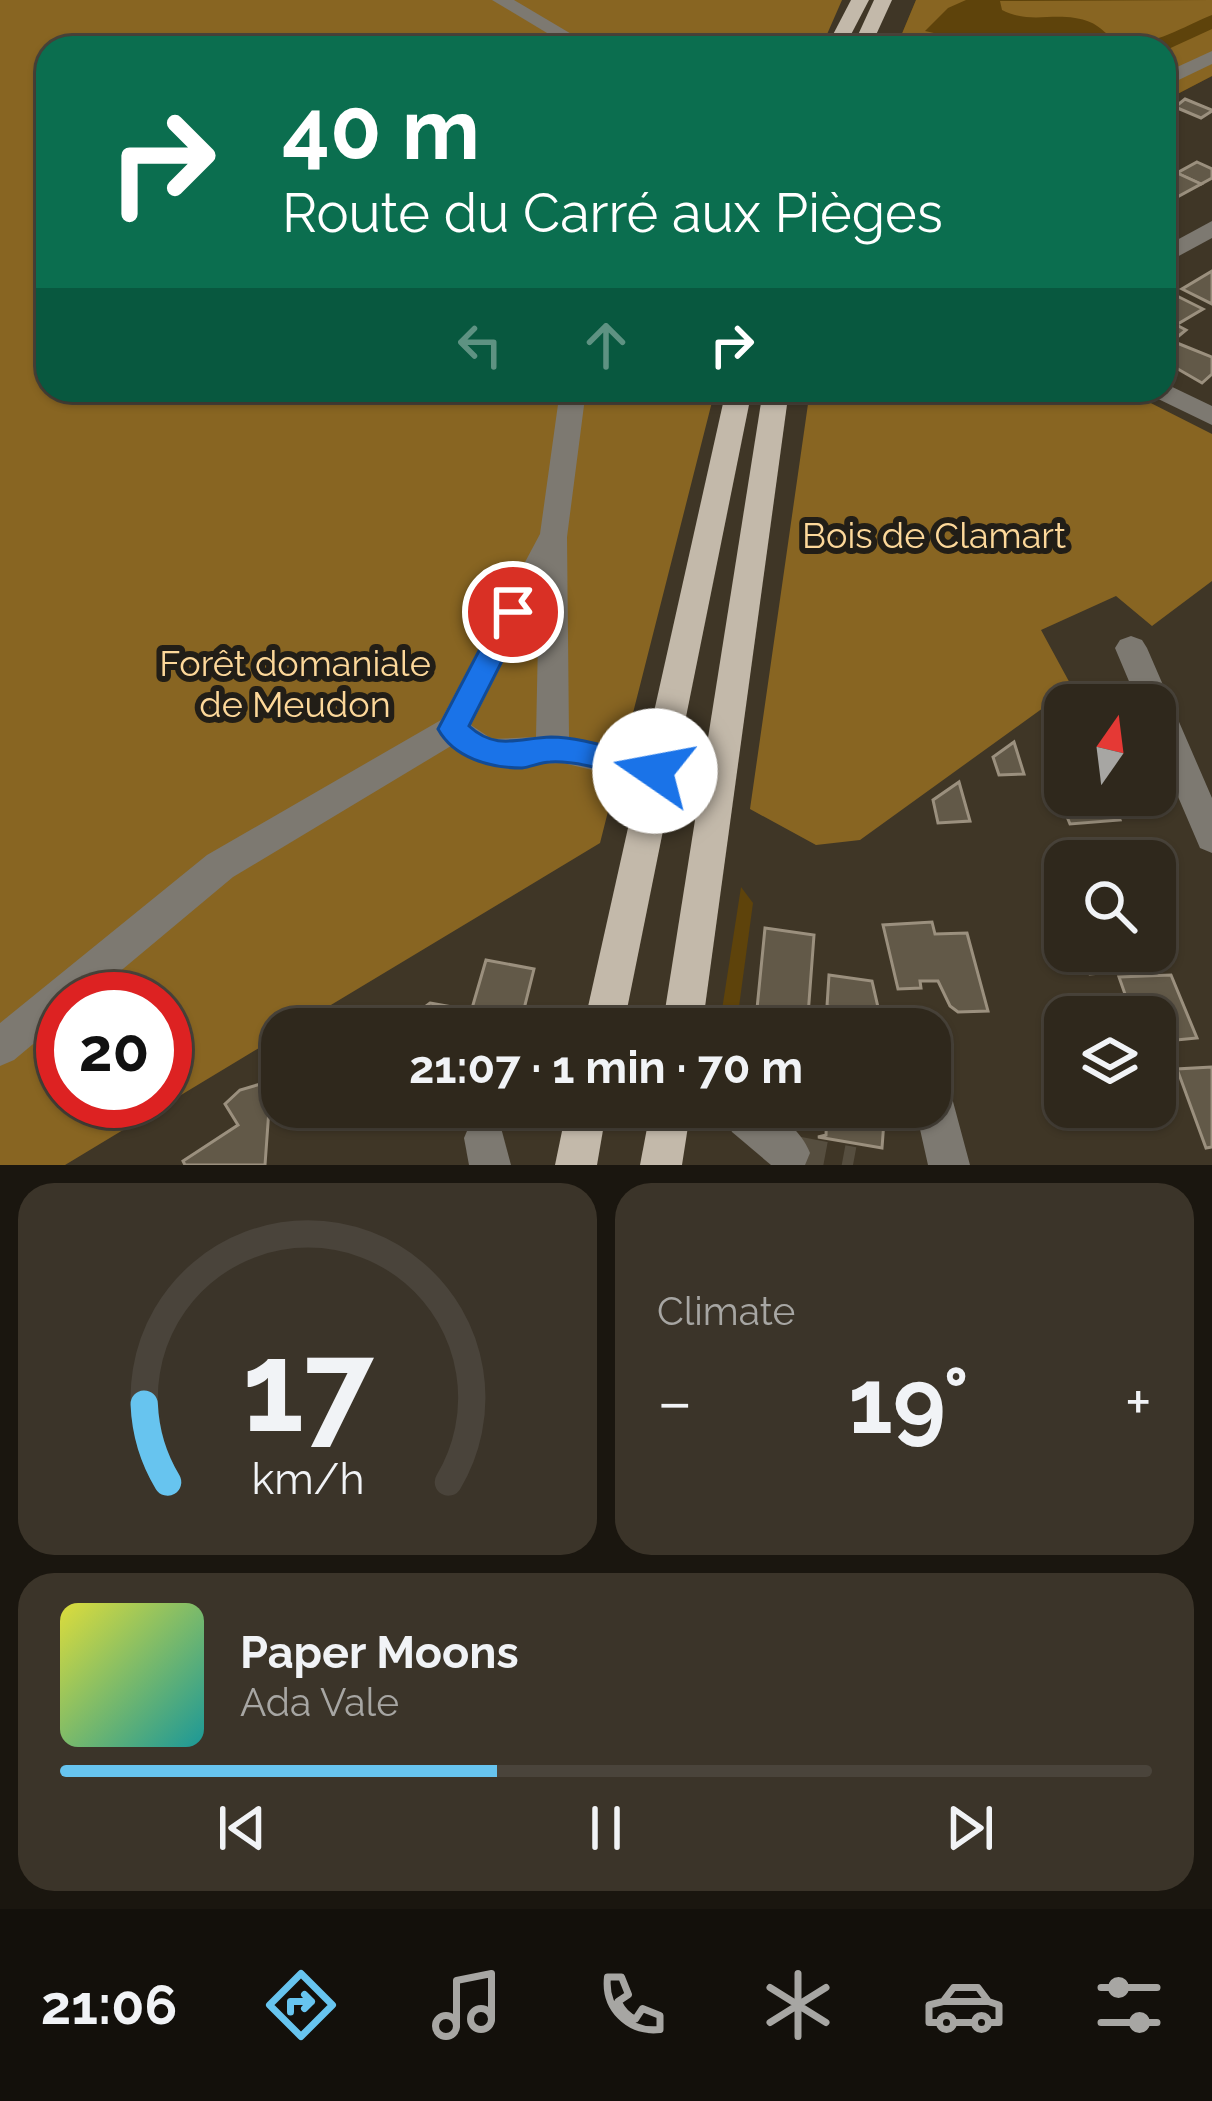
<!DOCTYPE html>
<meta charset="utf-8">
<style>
body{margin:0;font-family:Raleway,sans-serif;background:#3b3429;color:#f1f3f6;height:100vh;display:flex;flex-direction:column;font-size:45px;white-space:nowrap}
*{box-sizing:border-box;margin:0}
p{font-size:39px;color:#a7a6a3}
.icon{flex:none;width:66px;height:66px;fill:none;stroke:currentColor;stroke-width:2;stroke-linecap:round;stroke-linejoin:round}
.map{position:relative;height:1165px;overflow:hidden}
.drawer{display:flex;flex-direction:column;gap:18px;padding:18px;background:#1a160f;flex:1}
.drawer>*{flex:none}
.banner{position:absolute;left:36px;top:36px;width:1140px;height:366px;border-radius:36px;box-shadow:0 3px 9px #0004,0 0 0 3px #4a443b;background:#0b6e4f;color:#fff;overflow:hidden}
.needle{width:78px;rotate:14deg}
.buttons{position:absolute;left:1044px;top:684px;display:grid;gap:24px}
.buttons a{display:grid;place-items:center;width:132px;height:132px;border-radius:24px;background:#2f281c;box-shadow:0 3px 9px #0004,0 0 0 3px #4a443b;font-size:60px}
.speed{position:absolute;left:36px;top:972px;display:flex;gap:24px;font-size:60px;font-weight:700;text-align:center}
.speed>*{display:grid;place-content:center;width:156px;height:156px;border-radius:50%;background:#2f281c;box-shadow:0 3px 9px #0004,0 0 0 3px #4a443b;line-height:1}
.speed .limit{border:18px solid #d22;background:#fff;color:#111}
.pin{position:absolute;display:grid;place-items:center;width:102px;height:102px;color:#fff;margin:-51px;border:6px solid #fff;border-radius:50%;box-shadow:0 3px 12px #0007}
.me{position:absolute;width:132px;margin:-66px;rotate:282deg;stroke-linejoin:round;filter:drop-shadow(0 0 9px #0008)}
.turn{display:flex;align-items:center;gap:42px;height:252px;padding:0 48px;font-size:54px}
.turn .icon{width:156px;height:156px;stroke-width:2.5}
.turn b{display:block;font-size:84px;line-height:102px}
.lanes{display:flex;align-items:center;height:114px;padding:0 48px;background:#0003;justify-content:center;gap:60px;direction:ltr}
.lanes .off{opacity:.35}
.big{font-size:90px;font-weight:700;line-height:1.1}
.drawer .widget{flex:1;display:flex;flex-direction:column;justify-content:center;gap:18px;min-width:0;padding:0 42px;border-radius:36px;background:#3b3429}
.drawer .dial{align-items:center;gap:0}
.dial svg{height:312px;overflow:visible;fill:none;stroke:#4a443b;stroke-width:7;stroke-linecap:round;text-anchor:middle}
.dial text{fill:#f1f3f6;stroke:none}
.song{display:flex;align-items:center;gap:36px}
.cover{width:144px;height:144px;border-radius:18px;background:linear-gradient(135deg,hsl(60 70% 55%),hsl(180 70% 35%))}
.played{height:12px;border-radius:6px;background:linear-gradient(90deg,#67c4ef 40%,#4a443b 40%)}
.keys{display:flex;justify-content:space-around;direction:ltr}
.heat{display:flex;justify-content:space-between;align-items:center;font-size:66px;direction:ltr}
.drawer .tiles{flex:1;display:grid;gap:18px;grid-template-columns:1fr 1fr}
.widget:last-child{grid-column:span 2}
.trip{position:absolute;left:261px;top:1008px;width:690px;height:120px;border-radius:36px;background:#2f281c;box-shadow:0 3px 9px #0004,0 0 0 3px #4a443b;font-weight:700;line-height:120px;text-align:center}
.tab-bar{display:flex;height:192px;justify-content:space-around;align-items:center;background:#13100b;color:#a7a6a3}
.tab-bar .icon{width:84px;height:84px}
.tab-bar .current{color:#67c4ef}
.tab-bar b{font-size:54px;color:#f1f3f6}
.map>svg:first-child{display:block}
.green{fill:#5e430b}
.forest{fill:#886522;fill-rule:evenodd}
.building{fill:#625948;stroke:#9b907e;stroke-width:3}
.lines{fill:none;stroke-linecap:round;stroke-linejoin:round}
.minor-tunnel{stroke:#564e3f;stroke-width:36;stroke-dasharray:36 18;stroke-linecap:butt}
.minor{fill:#7d7971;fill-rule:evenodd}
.major{fill:#c3b9aa;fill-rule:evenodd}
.route{fill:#1a73e8;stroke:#114b97;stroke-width:3}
.labels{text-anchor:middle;stroke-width:12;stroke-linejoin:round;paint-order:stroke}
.park-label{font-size:36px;fill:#fdd89a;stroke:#221e17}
</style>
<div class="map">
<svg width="1212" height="1165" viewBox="0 0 1212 1165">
<rect width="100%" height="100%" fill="#3f3626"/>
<g class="green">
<polygon points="916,0 1212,0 1212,76 1164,101 1164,48 896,48"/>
<polygon points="741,887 753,903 736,1029 719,1029"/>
</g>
<g class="forest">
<path d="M0,0H842L821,48H48V390H715L600,843L291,1029H282V1034L65,1165H0ZM63,999H165V1101H63Z"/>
<polygon points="916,0 966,0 948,8 925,31 1001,48 896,48"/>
<path d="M1212,0V15C1188,24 1139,55 1114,39C1098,28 1098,22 1075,18C1048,14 1027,23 1002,10L1000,1Z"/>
<polygon points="1212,29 1212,76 1164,101 1164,51"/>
<polygon points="810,390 1125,390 1212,434 1212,581 1152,626 1116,596 1041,630 1072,687 860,840 816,845 750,809"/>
</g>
<g class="building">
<polygon points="1185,99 1212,110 1212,111 1201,118 1175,107"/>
<polygon points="1197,162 1212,169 1212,178 1201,184 1177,173"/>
<polygon points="1177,173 1201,184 1179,196 1164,189 1164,179"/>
<polygon points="1212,271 1212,304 1182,289"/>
<polygon points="1165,290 1203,309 1176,325 1164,318"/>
<polygon points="1165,319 1186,330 1164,348 1164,319"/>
<polygon points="1172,341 1212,357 1212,374 1202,383 1164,361 1164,348"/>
<polygon points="1065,728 1065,769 1053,770 1052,741 1064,740 1060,729"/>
<polygon points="1014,742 1024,774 999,775 993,757"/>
<polygon points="959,782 970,821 938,823 933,800"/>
<polygon points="1065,782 1065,795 1110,795 1120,820 1070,824 1053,783"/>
<polygon points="932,922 935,934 967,933 988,1011 958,1012 950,1006 938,981 920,981 921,988 898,989 883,925"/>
<polygon points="765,928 814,935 807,1029 755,1029"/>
<polygon points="1124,952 1131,971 1090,974 1084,954"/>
<polygon points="486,960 534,969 519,1029 466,1029"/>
<polygon points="829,975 872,981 883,1029 833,1029 834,1007 827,1006"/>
<polygon points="1171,975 1197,1038 1155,1042 1155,1017 1133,1017 1119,977"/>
<polygon points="430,1003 458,1008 451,1009 445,1029 410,1029 410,1018"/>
<polygon points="1212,1067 1212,1147 1206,1148 1177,1069"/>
<polygon points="271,1081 265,1165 185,1165 183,1161 238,1125 225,1104 240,1090"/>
<polygon points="827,1107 885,1107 882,1148 818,1137 826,1135"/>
</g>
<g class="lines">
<polyline class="minor-tunnel" points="789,1153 853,1165"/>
<g class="minor">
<polygon points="492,0 514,0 595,48 572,48"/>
<polygon points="1212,51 1212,64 1164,87 1164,73"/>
<polygon points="1212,221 1212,238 1164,264 1164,247"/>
<polygon points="1164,383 1212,406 1212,425 1152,396 1148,390 1164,390"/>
<path d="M560,390H586L567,537L569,737L667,761L672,771L667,781L655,785L563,763L489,765L451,746L233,877L87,999H63V1019L14,1060L0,1066V1023L207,855L441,720L540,534ZM539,591L536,737L492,739L471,725Z"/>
<polygon points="1131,636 1142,640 1147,648 1212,798 1212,853 1200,848 1155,743 1155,705 1139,705 1115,648 1120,640"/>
<polygon points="930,1063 944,1068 970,1165 928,1165 915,1107 930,1107"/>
<path d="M731,1107C765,1107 796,1119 810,1153L805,1165H771L732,1132L726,1118Z"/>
<polygon points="485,1118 500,1124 511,1165 469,1165 464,1138 470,1124"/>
</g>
<g class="major">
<polygon points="851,0 869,0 844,48 826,48"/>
<polygon points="874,0 892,0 870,48 852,48"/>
<polygon points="726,390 752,390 623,1029 583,1029"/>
<polygon points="763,390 789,390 702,1029 662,1029"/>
<polygon points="567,1107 607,1107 597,1165 555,1165"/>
<polygon points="651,1107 691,1107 682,1165 640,1165"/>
</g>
</g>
<path class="route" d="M513,602L527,612L469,726C496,751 519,738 551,737C583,737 623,752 655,758L666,762L670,771L666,779L655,783C623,776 582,760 550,762C541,762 531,767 522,768C490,768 454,758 438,729L503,605Z"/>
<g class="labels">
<g class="park-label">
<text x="934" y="548">Bois de Clamart</text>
<text x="295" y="676">Forêt domaniale<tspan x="295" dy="41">de Meudon</tspan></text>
</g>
</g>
</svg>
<div class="buttons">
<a><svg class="needle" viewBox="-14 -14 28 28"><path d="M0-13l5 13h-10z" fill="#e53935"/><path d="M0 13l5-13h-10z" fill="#a7a6a3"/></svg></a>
<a><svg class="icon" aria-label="search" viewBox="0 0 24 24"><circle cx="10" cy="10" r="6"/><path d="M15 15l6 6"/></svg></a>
<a><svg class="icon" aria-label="layers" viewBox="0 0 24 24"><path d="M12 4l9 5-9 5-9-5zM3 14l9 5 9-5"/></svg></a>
</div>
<div class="speed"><div class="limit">20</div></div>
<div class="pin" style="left:513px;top:612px;background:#d93025"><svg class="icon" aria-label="arrive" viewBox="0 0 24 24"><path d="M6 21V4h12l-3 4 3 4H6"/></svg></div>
<svg class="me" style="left:655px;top:771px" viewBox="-20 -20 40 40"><circle r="19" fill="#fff"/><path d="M0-13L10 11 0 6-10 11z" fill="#1a73e8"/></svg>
<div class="trip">21:07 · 1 min · 70 m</div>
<div class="banner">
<div class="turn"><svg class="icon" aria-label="right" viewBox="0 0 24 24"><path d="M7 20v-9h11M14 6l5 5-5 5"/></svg><div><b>40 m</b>Route du Carré aux Pièges</div></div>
<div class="lanes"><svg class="icon off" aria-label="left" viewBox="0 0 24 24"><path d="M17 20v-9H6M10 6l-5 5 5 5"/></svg><svg class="icon off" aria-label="ahead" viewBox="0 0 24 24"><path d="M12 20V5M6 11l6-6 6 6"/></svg><svg class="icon" aria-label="right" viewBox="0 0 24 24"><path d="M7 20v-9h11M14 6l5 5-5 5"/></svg></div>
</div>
</div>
<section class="drawer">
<div class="tiles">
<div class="widget dial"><svg viewBox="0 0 100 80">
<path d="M14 69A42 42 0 1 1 86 69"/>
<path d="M14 69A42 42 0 0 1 8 49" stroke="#67c4ef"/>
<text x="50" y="56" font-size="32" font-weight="700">17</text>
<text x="50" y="72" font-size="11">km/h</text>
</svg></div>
<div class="widget"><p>Climate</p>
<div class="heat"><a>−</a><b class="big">19°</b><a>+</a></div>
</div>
<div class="widget">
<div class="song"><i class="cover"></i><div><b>Paper Moons</b><p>Ada Vale</p></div></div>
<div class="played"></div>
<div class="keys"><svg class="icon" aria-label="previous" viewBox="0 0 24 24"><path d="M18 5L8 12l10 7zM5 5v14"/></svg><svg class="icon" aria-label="pause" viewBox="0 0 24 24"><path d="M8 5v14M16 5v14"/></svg><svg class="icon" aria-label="next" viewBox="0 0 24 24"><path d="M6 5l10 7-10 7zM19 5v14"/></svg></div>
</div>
</div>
</section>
<nav class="tab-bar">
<b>21:06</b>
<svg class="icon current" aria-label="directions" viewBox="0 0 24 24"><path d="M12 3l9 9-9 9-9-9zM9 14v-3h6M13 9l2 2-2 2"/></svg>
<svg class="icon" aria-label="music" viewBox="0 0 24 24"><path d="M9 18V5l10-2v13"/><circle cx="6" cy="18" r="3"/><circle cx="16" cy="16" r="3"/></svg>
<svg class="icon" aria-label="phone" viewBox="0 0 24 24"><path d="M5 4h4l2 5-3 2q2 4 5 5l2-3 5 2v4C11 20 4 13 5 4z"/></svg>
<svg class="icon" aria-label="climate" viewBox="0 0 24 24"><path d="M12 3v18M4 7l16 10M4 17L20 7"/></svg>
<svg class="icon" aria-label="car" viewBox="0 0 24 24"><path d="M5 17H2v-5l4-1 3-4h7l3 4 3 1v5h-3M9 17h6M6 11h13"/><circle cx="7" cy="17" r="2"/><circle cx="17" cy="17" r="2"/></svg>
<svg class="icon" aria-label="filters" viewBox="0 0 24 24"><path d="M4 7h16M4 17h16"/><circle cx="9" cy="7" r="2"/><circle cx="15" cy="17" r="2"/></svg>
</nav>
